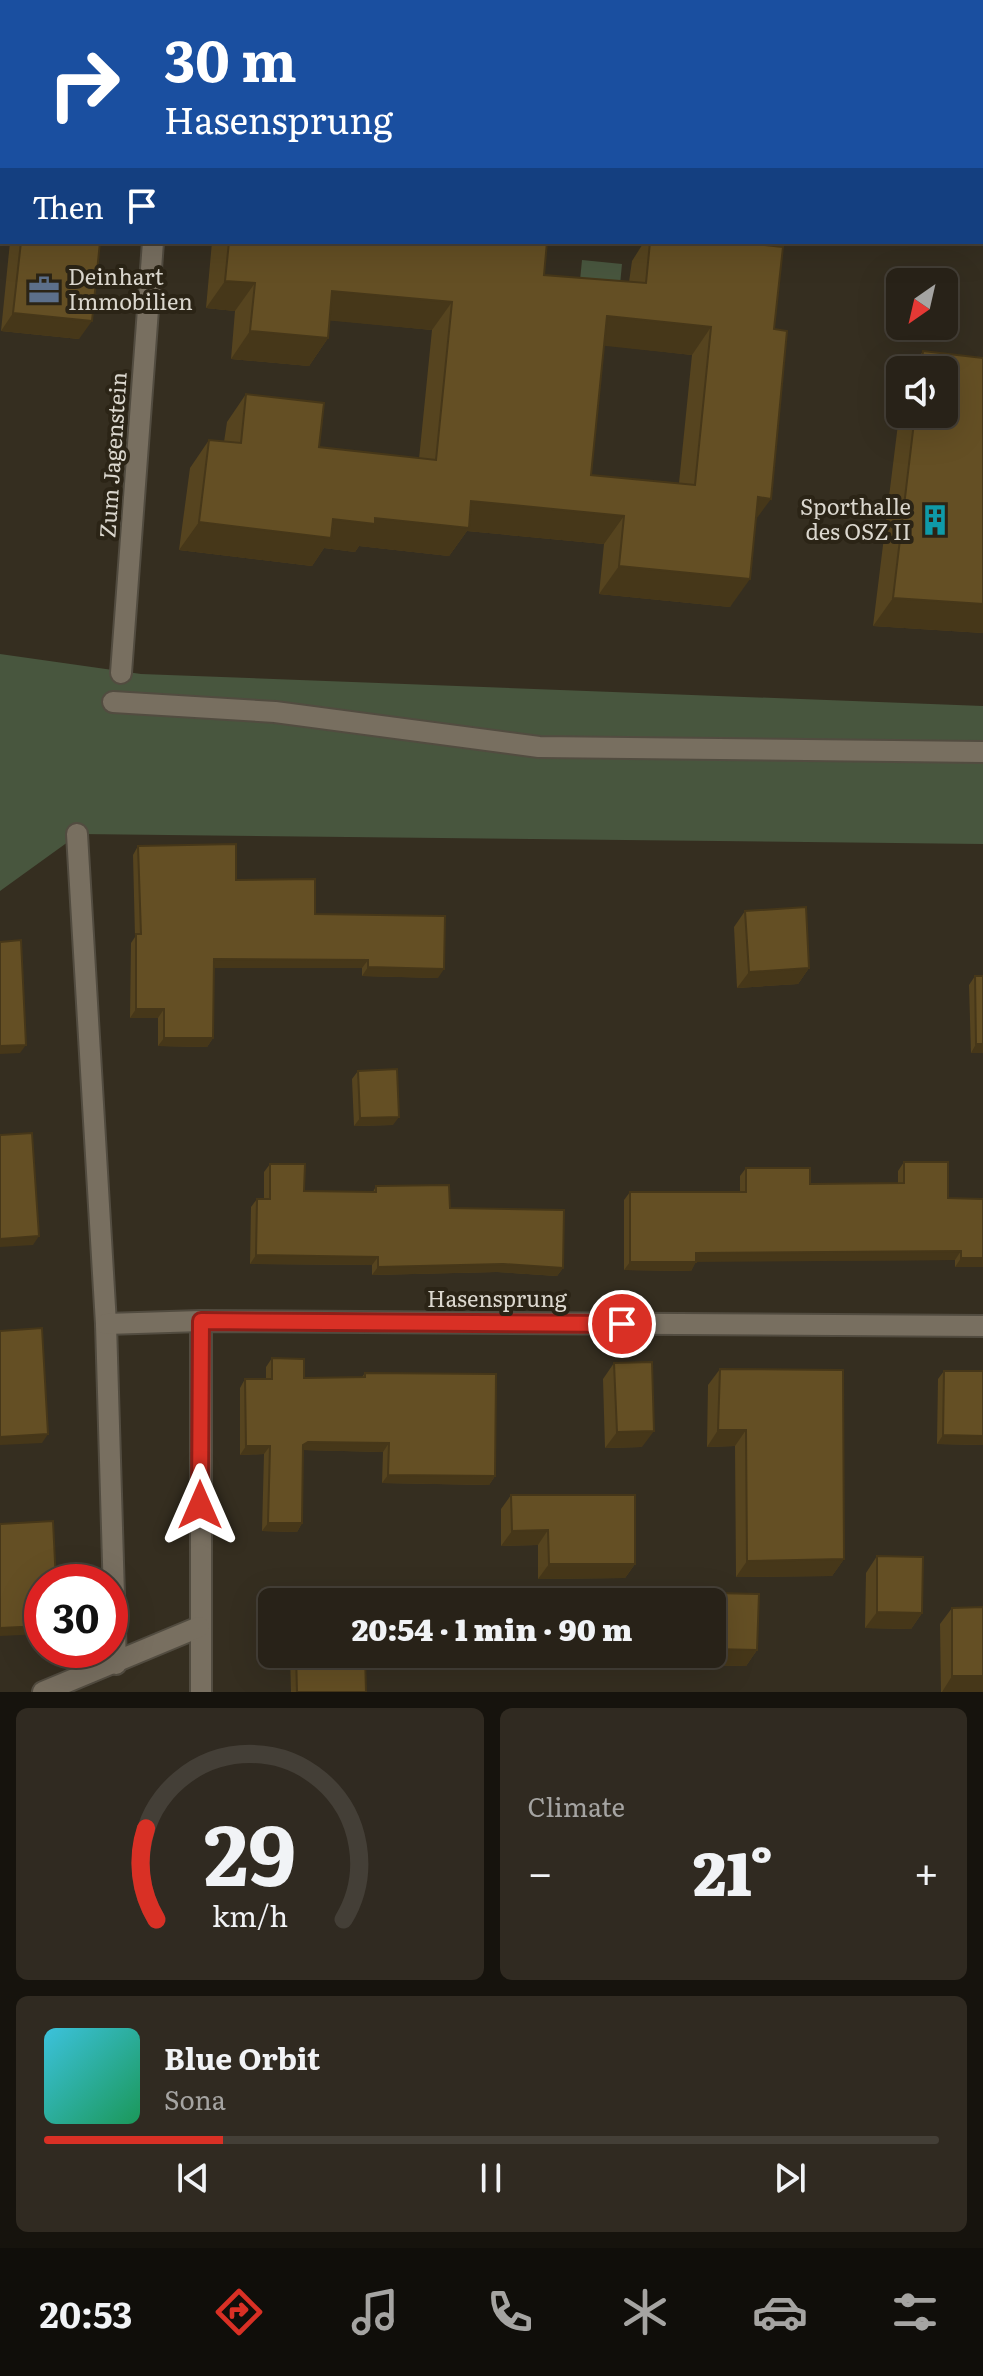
<!DOCTYPE html>
<meta charset="utf-8">
<style>
body{margin:0;font-family:Literata,serif;background:#302a21;color:#f1f3f6;height:100vh;display:flex;flex-direction:column;font-size:30px;white-space:nowrap}
*{box-sizing:border-box;margin:0}
p{font-size:26px;color:#a5a4a2}
.icon{flex:none;width:44px;height:44px;fill:none;stroke:currentColor;stroke-width:2;stroke-linecap:round;stroke-linejoin:round}
.map{position:relative;height:1692px;overflow:hidden}
.sheet{display:flex;flex-direction:column;gap:16px;padding:16px;background:#16130d;flex:1}
.sheet>*{flex:none}
.banner{position:absolute;left:0px;top:0px;width:984px;height:244px;box-shadow:0 8px 32px #0002,0 0 0 2px #443f37;background:#1a4fa0;color:#fff;overflow:hidden}
.needle{width:52px;rotate:214deg}
.controls{position:absolute;left:886px;top:268px;display:grid;gap:16px}
.controls a{display:grid;place-items:center;width:72px;height:72px;border-radius:12px;background:#282218;box-shadow:0 8px 32px #0002,0 0 0 2px #443f37;font-size:40px}
.speed{position:absolute;left:24px;top:1564px;display:flex;gap:16px;font-size:40px;font-weight:700;text-align:center}
.speed>*{display:grid;place-content:center;width:104px;height:104px;border-radius:50%;background:#282218;box-shadow:0 8px 32px #0002,0 0 0 2px #443f37;line-height:1}
.speed .limit{border:12px solid #d22;background:#fff;color:#111}
.pin{position:absolute;display:grid;place-items:center;width:68px;height:68px;color:#fff;margin:-34px;border:4px solid #fff;border-radius:50%;box-shadow:0 2px 8px #0007}
.me{position:absolute;width:88px;margin:-44px;rotate:0deg;stroke-linejoin:round;filter:drop-shadow(0 0 6px #0008)}
.turn{display:flex;align-items:center;gap:28px;height:168px;padding:0 32px;font-size:36px}
.turn .icon{width:104px;height:104px;stroke-width:2.5}
.turn b{display:block;font-size:56px;line-height:68px}
.then{display:flex;align-items:center;height:76px;padding:0 32px;background:#0003;gap:16px;font-size:30px}
.big{font-size:60px;font-weight:800;line-height:1.1}
.sheet .tile{flex:1;display:flex;flex-direction:column;justify-content:center;gap:12px;min-width:0;padding:0 28px;border-radius:12px;background:#302a21}
.sheet .dial{align-items:center;gap:0}
.dial svg{height:208px;overflow:visible;fill:none;stroke:#443f37;stroke-width:7;stroke-linecap:round;text-anchor:middle}
.dial text{fill:#f1f3f6;stroke:none}
.song{display:flex;align-items:center;gap:24px}
.cover{width:96px;height:96px;border-radius:12px;background:linear-gradient(135deg,hsl(190 70% 55%),hsl(150 70% 35%))}
.played{height:8px;border-radius:4px;background:linear-gradient(90deg,#d93025 20%,#443f37 20%)}
.keys{display:flex;justify-content:space-around;direction:ltr}
.heat{display:flex;justify-content:space-between;align-items:center;font-size:44px;direction:ltr}
.sheet .tiles{flex:1;display:grid;gap:16px;grid-template-columns:1fr 1fr}
.tile:last-child{grid-column:span 2}
.trip{position:absolute;left:258px;top:1588px;width:468px;height:80px;border-radius:12px;background:#282218;box-shadow:0 8px 32px #0002,0 0 0 2px #443f37;font-weight:800;line-height:80px;text-align:center}
.dock{display:flex;height:128px;justify-content:space-around;align-items:center;background:#100e0a;color:#a5a4a2}
.dock .icon{width:56px;height:56px}
.dock .on{color:#d93025}
.dock b{font-size:36px;color:#f1f3f6}
.map>svg:first-child{display:block}
.green{fill:#48563e}
.lines{fill:none;stroke-linecap:round;stroke-linejoin:round}
.minor-casing{stroke:#524c40;stroke-width:24}
.minor{stroke:#786f60;stroke-width:20}
.wall{fill:#56441f;fill-rule:evenodd}
.shaded-wall{fill:#463719}
.building{fill:#644f24;stroke:#463719;stroke-width:2;fill-rule:evenodd}
.route-casing{stroke:#8d1f18;stroke-width:20}
.route{stroke:#d93025;stroke-width:14}
.labels{text-anchor:middle;stroke-width:8;stroke-linejoin:round;paint-order:stroke}
.poi-label{font-size:22px;fill:#dbd7ce;stroke:#2b2416;text-anchor:start}
.street-label{font-size:22px;fill:#dbd7ce;stroke:#2b2416}
</style>
<div class="map">
<svg width="983" height="1692" viewBox="0 0 983 1692">
<rect width="100%" height="100%" fill="#352e20"/>
<g class="green">
<polygon points="582,260 622,264 618,305 578,301"/>
<polygon points="0,654 141,674 983,706 983,844 79,834 0,891"/>
</g>
<g class="lines">
<defs>
<g id="minor">
<polyline points="170,2 171,0"/>
<polyline points="813,2 814,0"/>
<polyline points="121,673 153,242"/>
<polyline points="113,702 275,712 539,747 983,752"/>
<polyline points="77,834 106,1324 116,1664"/>
<polyline points="201,1321 201,1692"/>
<polyline points="106,1324 201,1321 983,1326"/>
<polyline points="43,1692 199,1627"/>
</g>
</defs>
<use href="#minor" class="minor-casing"/>
<use href="#minor" class="minor"/>
</g>
<g class="wall">
<polygon points="356,0 502,0 501,2 359,2"/>
<polygon points="10,242 100,242 79,339 1,331"/>
<path d="M212,242H547L544,275L629,282L632,261L644,242H736L756,520L730,607L599,594L604,544L467,531L449,556L359,546L355,552L324,548L312,566L179,550L190,468L209,440L224,442L227,422L246,394L319,447L419,459L432,330L330,320L328,338L309,366L231,359L235,311L206,308ZM604,345L692,355L679,483L591,475Z"/>
<polygon points="923,351 983,358 983,633 873,626 900,408 900,414 944,414 944,370 910,370"/>
<polygon points="138,846 236,880 315,914 438,978 362,976 362,968 214,968 213,1038 207,1047 158,1046 158,1018 130,1018 131,943 135,937 133,855"/>
<polygon points="745,911 809,968 798,984 737,988 734,927"/>
<polygon points="975,976 983,1053 971,1053 969,985"/>
<polygon points="358,1071 393,1125 354,1126 352,1079"/>
<polygon points="904,1162 948,1198 983,1267 955,1267 955,1260 696,1261 691,1271 624,1270 624,1200 630,1192 740,1192 740,1176 746,1168 810,1184 898,1183 898,1171"/>
<polygon points="270,1164 304,1191 373,1192 376,1186 450,1208 563,1268 557,1276 497,1272 372,1275 372,1265 250,1264 251,1207 257,1199 264,1199 264,1172"/>
<polygon points="272,1358 304,1378 362,1377 365,1373 495,1476 489,1485 382,1483 383,1452 303,1450 302,1523 297,1532 262,1531 264,1454 240,1455 240,1388 245,1379 266,1379 266,1367"/>
<polygon points="614,1363 642,1447 605,1448 603,1379"/>
<polygon points="720,1369 844,1559 832,1576 736,1577 735,1446 707,1447 708,1385"/>
<polygon points="944,1371 983,1371 983,1445 937,1444 938,1379"/>
<polygon points="511,1495 635,1564 625,1578 538,1579 538,1545 501,1546 501,1509"/>
<polygon points="877,1556 922,1613 911,1629 865,1628 866,1573"/>
<polygon points="714,1593 757,1650 746,1666 701,1665 701,1654 712,1654 712,1602 707,1602"/>
<polygon points="952,1608 983,1692 941,1692 940,1624"/>
<polygon points="290,1654 365,1654 366,1692 291,1692"/>
</g>
<g class="shaded-wall">
<polygon points="0,175 2,176 2,196 0,196"/>
<polygon points="225,281 255,283 235,311 206,308"/>
<polygon points="332,291 452,302 432,330 313,319"/>
<polygon points="13,313 92,321 79,339 1,331"/>
<polygon points="607,316 711,327 692,355 587,344"/>
<polygon points="250,331 328,338 309,366 231,359"/>
<polygon points="758,497 771,499 751,526"/>
<polygon points="471,501 624,516 604,544 467,531 449,556 359,546 355,552 324,548 312,566 179,550 199,522 375,518"/>
<polygon points="619,566 750,579 730,607 599,594"/>
<polygon points="893,598 983,604 983,633 873,626"/>
<polygon points="214,959 368,960 362,968 208,968"/>
<polygon points="368,967 444,969 438,978 362,976"/>
<polygon points="809,968 798,984 737,988 749,972"/>
<polygon points="136,1009 164,1009 158,1018 130,1018"/>
<polygon points="164,1038 213,1038 207,1047 158,1046"/>
<polygon points="976,1044 983,1044 983,1053 971,1053"/>
<polygon points="26,1045 20,1053 0,1054 0,1046"/>
<polygon points="399,1117 393,1125 354,1126 360,1118"/>
<polygon points="39,1236 33,1245 0,1247 0,1239"/>
<polygon points="961,1251 955,1260 691,1262 696,1253"/>
<polygon points="256,1255 378,1257 372,1265 250,1264"/>
<polygon points="961,1258 983,1258 983,1267 955,1267"/>
<polygon points="630,1262 696,1262 691,1271 624,1270"/>
<polygon points="503,1264 563,1268 557,1276 497,1272 372,1275 378,1267"/>
<polygon points="718,1430 746,1430 735,1446 707,1447"/>
<polygon points="654,1431 642,1447 605,1448 617,1432"/>
<polygon points="48,1434 42,1443 0,1445 0,1437"/>
<polygon points="943,1435 983,1436 983,1445 937,1444"/>
<polygon points="308,1442 389,1443 383,1452 302,1450 303,1445"/>
<polygon points="246,1446 270,1446 264,1454 240,1455"/>
<polygon points="388,1475 495,1476 489,1485 382,1483"/>
<polygon points="268,1523 302,1523 297,1532 262,1531"/>
<polygon points="548,1530 538,1545 501,1546 512,1531"/>
<polygon points="844,1559 832,1576 736,1577 747,1561"/>
<polygon points="549,1564 635,1564 625,1578 538,1579"/>
<polygon points="877,1612 922,1613 911,1629 865,1628"/>
<polygon points="42,1626 42,1634 0,1636 0,1628"/>
<polygon points="712,1649 757,1650 746,1666 701,1665 709,1654 712,1654"/>
<polygon points="952,1676 983,1676 983,1692 942,1692"/>
</g>
<g class="building">
<polygon points="45,0 84,0 104,2 45,2"/>
<polygon points="446,0 502,0 501,2 449,2"/>
<polygon points="935,0 983,0 982,56 982,2 934,2"/>
<polygon points="0,23 2,23 2,176 0,175"/>
<polygon points="21,242 100,242 92,321 13,313"/>
<path d="M229,242H547L544,275L646,283L650,242H736L783,247L774,329L787,331L771,499L758,497L750,579L619,566L624,516L471,501L469,528L375,518V524L333,519L331,538L199,522L209,440L241,443L246,394L324,403L319,447L436,460L452,302L332,291L328,338L250,331L255,283L225,281ZM607,316L711,327L695,485L591,475Z"/>
<polygon points="923,351 983,358 983,604 893,598 915,414 944,414 944,370 921,370"/>
<polygon points="236,844 236,880 315,879 315,914 445,916 444,969 368,967 368,960 214,959 213,1038 164,1038 164,1009 136,1009 136,934 141,934 138,846"/>
<polygon points="806,907 809,968 749,972 745,911"/>
<polygon points="21,940 26,1045 0,1046 0,942"/>
<polygon points="975,976 983,976 983,1044 976,1044"/>
<polygon points="397,1069 399,1117 360,1118 358,1071"/>
<polygon points="32,1133 39,1236 0,1239 0,1135"/>
<polygon points="904,1162 948,1162 948,1198 983,1199 983,1258 961,1258 961,1251 696,1253 696,1262 630,1262 630,1192 746,1192 746,1168 810,1168 810,1184 904,1183"/>
<polygon points="270,1164 305,1164 304,1191 376,1192 376,1186 449,1185 450,1208 564,1210 563,1268 503,1264 378,1267 378,1257 256,1255 257,1199 270,1199"/>
<polygon points="42,1328 48,1434 0,1437 0,1331"/>
<polygon points="272,1358 304,1359 304,1378 365,1377 365,1373 496,1374 495,1476 388,1475 389,1443 308,1442 303,1445 302,1523 268,1523 270,1446 246,1446 245,1379 272,1379"/>
<polygon points="652,1362 654,1431 617,1432 614,1363"/>
<polygon points="720,1369 843,1370 844,1559 747,1561 746,1430 718,1430"/>
<polygon points="944,1371 983,1371 983,1436 943,1435"/>
<polygon points="511,1495 635,1495 635,1564 549,1564 548,1530 512,1531"/>
<polygon points="53,1521 56,1582 42,1582 42,1626 0,1628 0,1524"/>
<polygon points="877,1556 923,1557 922,1613 877,1612"/>
<polygon points="714,1593 759,1594 757,1650 712,1649"/>
<polygon points="983,1607 983,1676 952,1676 952,1608"/>
<polygon points="296,1654 365,1654 366,1692 297,1692"/>
</g>
<g class="lines">
<defs>
<polyline id="route" points="200,1505 201,1321 622,1324"/>
</defs>
<use href="#route" class="route-casing"/>
<use href="#route" class="route"/>
</g>
<defs>
<symbol id="office-bare" viewBox="-9 -9 18 18"><path d="M-6-3h4V-5.5h4V-3h4V5H-6ZM-1-4.5V-3h2v-1.5ZM-6 0V1H6V0Z" fill="#5c6f8a" stroke="#2b2416" stroke-width="2.5" paint-order="stroke"/></symbol>
<symbol id="building-bare" viewBox="-9 -9 18 18"><path d="M-4-6H4V6H1V3H-1V6H-4ZM-2.5-4.3h1.7v1.8h-1.7ZM.8-4.3h1.7v1.8H.8ZM-2.5-1h1.7V.8h-1.7ZM.8-1h1.7V.8H.8Z" fill="#0f9aa8" stroke="#2b2416" stroke-width="2.5" paint-order="stroke"/></symbol>
</defs>
<g fill-rule="evenodd">
<use href="#office-bare" x="22" y="268" width="44" height="44"/>
<use href="#building-bare" x="913" y="498" width="44" height="44"/>
</g>
<g class="labels">
<g class="poi-label">
<text x="68" y="285">Deinhart<tspan x="68" dy="25">Immobilien</tspan></text>
<text x="911" y="515" text-anchor="end">Sporthalle<tspan x="911" dy="25">des OSZ II</tspan></text>
</g>
<g class="street-label">
<text transform="translate(113 455) rotate(-86)" y="8">Zum Jagenstein</text>
<text x="497" y="1307">Hasensprung</text>
</g>
</g>
</svg>
<div class="controls">
<a><svg class="needle" viewBox="-14 -14 28 28"><path d="M0-13l5 13h-10z" fill="#e53935"/><path d="M0 13l5-13h-10z" fill="#a5a4a2"/></svg></a>
<a><svg class="icon" aria-label="sound" viewBox="0 0 24 24"><path d="M4 9h4l5-4v14l-5-4H4zM17 9q2 3 0 6"/></svg></a>
</div>
<div class="speed"><div class="limit">30</div></div>
<div class="pin" style="left:622px;top:1324px;background:#d93025"><svg class="icon" aria-label="arrive" viewBox="0 0 24 24"><path d="M6 21V4h12l-3 4 3 4H6"/></svg></div>
<svg class="me" style="left:200px;top:1505px" viewBox="-20 -20 40 40"><path d="M0-17L14 15 0 8-14 15z" fill="#d93025" stroke="#fff" stroke-width="4"/></svg>
<div class="trip">20:54 · 1 min · 90 m</div>
<div class="banner">
<div class="turn"><svg class="icon" aria-label="right" viewBox="0 0 24 24"><path d="M7 20v-9h11M14 6l5 5-5 5"/></svg><div><b>30 m</b>Hasensprung</div></div>
<div class="then">Then<svg class="icon" aria-label="arrive" viewBox="0 0 24 24"><path d="M6 21V4h12l-3 4 3 4H6"/></svg></div>
</div>
</div>
<section class="sheet">
<div class="tiles">
<div class="tile dial"><svg viewBox="0 0 100 80">
<path d="M14 69A42 42 0 1 1 86 69"/>
<path d="M14 69A42 42 0 0 1 10 34" stroke="#d93025"/>
<text x="50" y="56" font-size="32" font-weight="700">29</text>
<text x="50" y="72" font-size="11">km/h</text>
</svg></div>
<div class="tile"><p>Climate</p>
<div class="heat"><a>−</a><b class="big">21°</b><a>+</a></div>
</div>
<div class="tile">
<div class="song"><i class="cover"></i><div><b>Blue Orbit</b><p>Sona</p></div></div>
<div class="played"></div>
<div class="keys"><svg class="icon" aria-label="previous" viewBox="0 0 24 24"><path d="M18 5L8 12l10 7zM5 5v14"/></svg><svg class="icon" aria-label="pause" viewBox="0 0 24 24"><path d="M8 5v14M16 5v14"/></svg><svg class="icon" aria-label="next" viewBox="0 0 24 24"><path d="M6 5l10 7-10 7zM19 5v14"/></svg></div>
</div>
</div>
</section>
<nav class="dock">
<b>20:53</b>
<svg class="icon on" aria-label="directions" viewBox="0 0 24 24"><path d="M12 3l9 9-9 9-9-9zM9 14v-3h6M13 9l2 2-2 2"/></svg>
<svg class="icon" aria-label="music" viewBox="0 0 24 24"><path d="M9 18V5l10-2v13"/><circle cx="6" cy="18" r="3"/><circle cx="16" cy="16" r="3"/></svg>
<svg class="icon" aria-label="phone" viewBox="0 0 24 24"><path d="M5 4h4l2 5-3 2q2 4 5 5l2-3 5 2v4C11 20 4 13 5 4z"/></svg>
<svg class="icon" aria-label="climate" viewBox="0 0 24 24"><path d="M12 3v18M4 7l16 10M4 17L20 7"/></svg>
<svg class="icon" aria-label="car" viewBox="0 0 24 24"><path d="M5 17H2v-5l4-1 3-4h7l3 4 3 1v5h-3M9 17h6M6 11h13"/><circle cx="7" cy="17" r="2"/><circle cx="17" cy="17" r="2"/></svg>
<svg class="icon" aria-label="filters" viewBox="0 0 24 24"><path d="M4 7h16M4 17h16"/><circle cx="9" cy="7" r="2"/><circle cx="15" cy="17" r="2"/></svg>
</nav>
